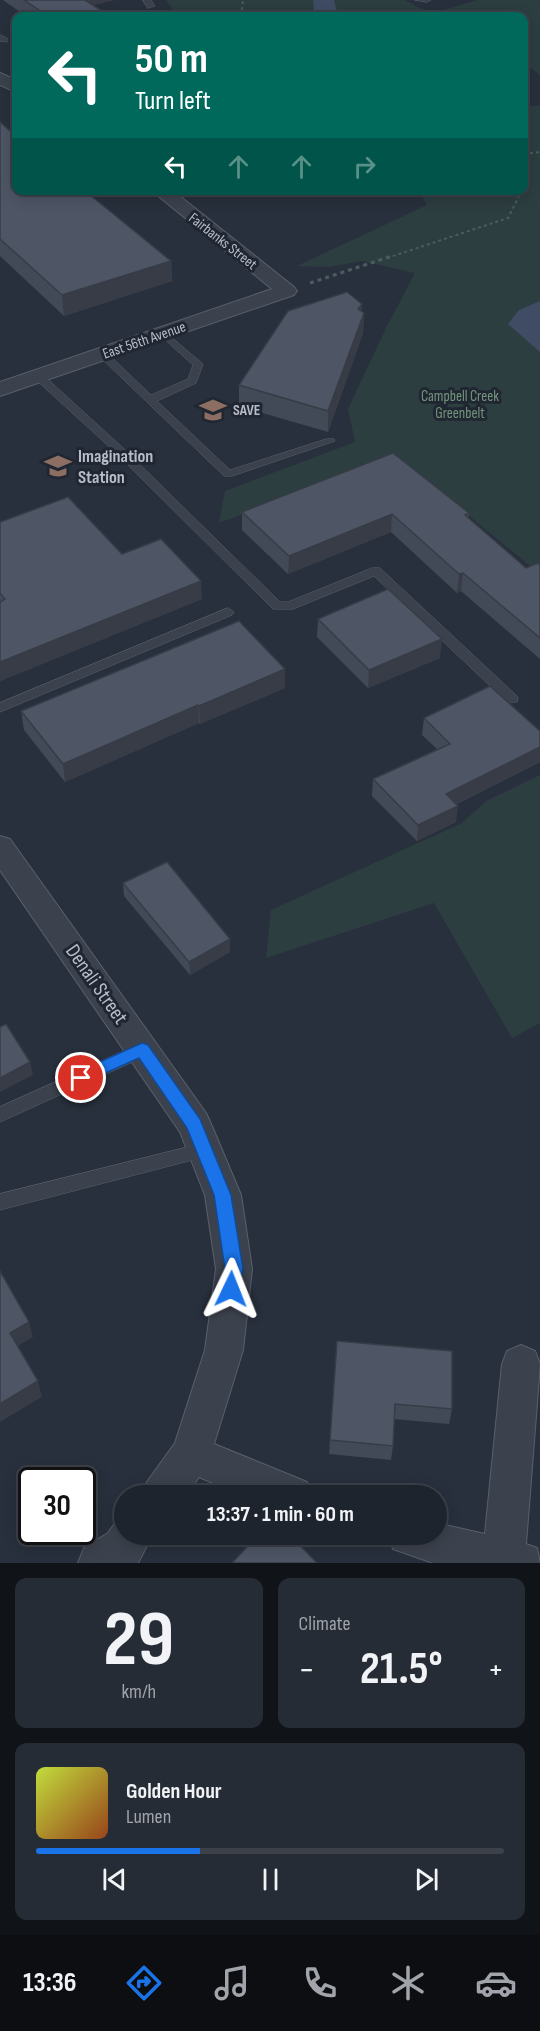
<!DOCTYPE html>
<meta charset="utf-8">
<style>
body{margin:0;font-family:"Sofia Sans Condensed",sans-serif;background:#262c36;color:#f1f3f6;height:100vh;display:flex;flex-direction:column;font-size:22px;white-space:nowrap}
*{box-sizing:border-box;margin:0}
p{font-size:20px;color:#a1a4aa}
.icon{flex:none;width:33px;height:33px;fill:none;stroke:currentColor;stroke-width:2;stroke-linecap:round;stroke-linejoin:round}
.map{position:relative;height:1563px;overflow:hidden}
.sheet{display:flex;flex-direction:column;gap:15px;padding:15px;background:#101419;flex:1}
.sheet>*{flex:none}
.banner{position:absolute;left:12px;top:12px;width:516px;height:183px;border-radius:12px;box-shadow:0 3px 15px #0003,0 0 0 2px #3c414a;background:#00695c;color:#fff;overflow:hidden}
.speed{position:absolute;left:18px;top:1467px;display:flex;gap:12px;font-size:30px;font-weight:700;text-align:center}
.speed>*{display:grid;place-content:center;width:78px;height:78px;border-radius:50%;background:#1e242e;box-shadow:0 3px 15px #0003,0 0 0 2px #3c414a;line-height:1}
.speed .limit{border:3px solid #111;border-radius:9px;background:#fff;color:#111}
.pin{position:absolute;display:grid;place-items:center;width:51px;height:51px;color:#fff;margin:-26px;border:3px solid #fff;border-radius:50%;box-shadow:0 2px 6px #0007}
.me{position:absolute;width:66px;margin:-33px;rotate:2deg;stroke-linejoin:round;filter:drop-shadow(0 0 4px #0008)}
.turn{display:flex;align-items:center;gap:21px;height:126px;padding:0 24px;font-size:27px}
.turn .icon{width:78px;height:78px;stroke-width:2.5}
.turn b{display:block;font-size:42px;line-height:51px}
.lanes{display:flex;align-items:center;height:57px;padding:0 24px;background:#0003;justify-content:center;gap:30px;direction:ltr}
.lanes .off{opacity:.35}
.big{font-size:45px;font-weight:700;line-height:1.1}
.sheet .tile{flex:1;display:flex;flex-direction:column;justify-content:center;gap:9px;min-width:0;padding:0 21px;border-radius:12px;background:#262c36}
.sheet .dial{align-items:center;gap:0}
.dial b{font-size:78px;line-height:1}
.song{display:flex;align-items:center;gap:18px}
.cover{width:72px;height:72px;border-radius:9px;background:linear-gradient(135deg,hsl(70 70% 55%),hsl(20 70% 35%))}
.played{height:6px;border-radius:3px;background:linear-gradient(90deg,#1a73e8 35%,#3c414a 35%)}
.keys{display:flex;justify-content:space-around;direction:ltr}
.heat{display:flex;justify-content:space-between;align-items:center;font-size:33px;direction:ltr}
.sheet .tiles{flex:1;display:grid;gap:15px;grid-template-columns:1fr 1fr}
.tile:last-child{grid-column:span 2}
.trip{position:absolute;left:114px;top:1485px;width:333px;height:60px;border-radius:30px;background:#1e242e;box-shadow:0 3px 15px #0003,0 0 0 2px #3c414a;font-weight:700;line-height:60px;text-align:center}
.tab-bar{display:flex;height:96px;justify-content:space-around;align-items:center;background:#0c0e12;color:#a1a4aa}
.tab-bar .icon{width:42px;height:42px}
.tab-bar .current{color:#1a73e8}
.tab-bar b{font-size:27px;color:#f1f3f6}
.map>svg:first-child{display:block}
.green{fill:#2d3e40}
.water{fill:#404c64}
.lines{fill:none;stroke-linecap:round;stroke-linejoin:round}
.service-casing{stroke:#59606b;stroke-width:1}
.minor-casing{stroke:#59606b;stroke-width:2}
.path-far1{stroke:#4c5b5f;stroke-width:2;stroke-dasharray:3 3;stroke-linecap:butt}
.path{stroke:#4c5b5f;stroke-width:3;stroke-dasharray:4 4;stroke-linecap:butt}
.service{fill:#3c424d;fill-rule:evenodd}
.minor{fill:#3c424d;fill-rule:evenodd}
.wall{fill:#434a57}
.shaded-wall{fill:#373c47}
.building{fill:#4e5665;stroke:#373c47;stroke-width:1.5}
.route{fill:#1a73e8;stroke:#114b97;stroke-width:1.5}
.labels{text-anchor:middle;stroke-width:6;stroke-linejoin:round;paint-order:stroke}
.far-street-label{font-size:15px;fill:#b8bdc8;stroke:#202732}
.far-park-label{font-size:15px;fill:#72967c;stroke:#202732}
.far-poi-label{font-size:15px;font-weight:bold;fill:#b8bdc8;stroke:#202732;text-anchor:start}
.poi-label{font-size:18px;font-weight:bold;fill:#b8bdc8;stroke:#202732;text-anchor:start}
.near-street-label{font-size:21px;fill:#b8bdc8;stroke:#202732}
</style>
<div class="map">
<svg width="540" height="1563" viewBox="0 0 540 1563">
<rect width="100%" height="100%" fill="#28303d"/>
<g class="green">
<polygon points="166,0 405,0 431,14 477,0 540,0 540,75 524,63 524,16 178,16"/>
<polygon points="524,106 540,106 540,574 397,457 219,523 225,491 355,442 348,409 387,326 415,273 362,261 329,267 297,266 427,205 419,191 524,190"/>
<polygon points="540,775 540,1023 512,1038 434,903 266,958 271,910 462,823 486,801"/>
</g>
<g class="water">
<polygon points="313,0 334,0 338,16 317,16 314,11"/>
<polygon points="540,301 540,352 508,324 519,310"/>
</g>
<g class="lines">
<defs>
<g id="service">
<polygon points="143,0 151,0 155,6 148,8"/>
<polygon points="415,0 431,0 427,2"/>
<polygon points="0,35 7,38 7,42 0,41"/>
<polygon points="164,331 203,364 196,383 157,401 230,470 326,439 334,439 335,441 232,476 224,476 98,355 103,352 107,353 151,395 188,379 193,365 161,336 161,332"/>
<polygon points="38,373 42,374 122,447 280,602 288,602 372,568 380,568 517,696 518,699 517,702 507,702 374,576 293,609 273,609 114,451 34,378 34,374"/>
<polygon points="228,608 234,612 232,615 0,712 0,703"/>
<polygon points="142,1043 148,1045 150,1050 148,1055 0,1122 0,1107"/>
<polygon points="204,1143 210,1145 212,1150 210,1155 204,1157 0,1210 0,1194"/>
</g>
<g id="minor">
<polygon points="0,73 16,80 16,92 0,85"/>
<polygon points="151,190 172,190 294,287 297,291 294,295 0,396 0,382 272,289"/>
<polygon points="0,836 10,839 206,1113 211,1124 241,1195 252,1269 243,1350 214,1444 307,1482 313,1496 243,1496 199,1477 186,1496 141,1496 147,1482 175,1443 205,1350 216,1269 205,1195 180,1132 0,870"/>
<polygon points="521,1345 535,1351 540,1364 526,1544 537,1548 540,1563 433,1563 393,1549 388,1534 436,1534 436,1523 485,1534 502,1364 507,1351"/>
<polygon points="124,1517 124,1534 153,1534 138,1563 78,1563 84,1548 108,1533 118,1519"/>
</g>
</defs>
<use href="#service" class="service-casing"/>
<use href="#minor" class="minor-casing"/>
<g class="path-far1">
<polyline points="225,16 241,15"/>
<polyline points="241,16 243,0"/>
<polyline points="524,154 540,152"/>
<polyline points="524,175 524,184"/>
<polyline points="387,258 508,218 522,190"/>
</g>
<polyline class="path" points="310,283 392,256"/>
<use href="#service" class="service"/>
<use href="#minor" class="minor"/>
</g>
<g class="wall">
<polygon points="3,0 114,0 93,5 110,16 26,16"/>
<polygon points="0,122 171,261 172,281 64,316 0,256"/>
<polygon points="362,304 362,312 364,313 363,333 328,432 239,406 239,385"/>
<polygon points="242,512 469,513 468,518 526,568 540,565 540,659 461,591 457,593 391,532 288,574 242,530"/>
<polygon points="0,522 122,554 202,599 0,681"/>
<polygon points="318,619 440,658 368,688 317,637"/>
<polygon points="285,688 200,724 199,723 65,782 24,730 21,711"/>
<polygon points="424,718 540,731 540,762 457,804 456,822 417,841 372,796 373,779 437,749 422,735"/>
<polygon points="123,883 230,952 190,975 124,896"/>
<polygon points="337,1341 452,1409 449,1424 394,1419 393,1446 391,1460 329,1454"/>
</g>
<g class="shaded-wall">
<polygon points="75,0 114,0 76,9"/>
<polygon points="171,261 172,281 64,316 62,295"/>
<polygon points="362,304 362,319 364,313 363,333 328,432 328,411 358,309"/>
<polygon points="392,514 391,532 288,574 289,556"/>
<polygon points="463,573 461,591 457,593 459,574"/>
<polygon points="201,581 202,599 0,681 0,662"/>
<polygon points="442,639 440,658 368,688 369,670"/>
<polygon points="285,669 285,688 200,724 199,706"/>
<polygon points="198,705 199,723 65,782 63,764"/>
<polygon points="540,747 540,762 444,810 446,794"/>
<polygon points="458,806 456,822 417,841 418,825"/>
<polygon points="230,939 230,952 190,975 189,962"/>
<polygon points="30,1062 33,1075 0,1092 0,1078"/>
<polygon points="29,1322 33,1337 14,1348 10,1333"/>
<polygon points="38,1381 42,1397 0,1422 0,1404"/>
</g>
<g class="building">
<polygon points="24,0 85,0 110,16 48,16"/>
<polygon points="0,122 16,136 16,190 84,190 171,261 62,295 0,239"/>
<polygon points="347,292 362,304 358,309 364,313 328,411 239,385 288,311"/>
<polygon points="393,453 469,513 465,515 526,568 538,563 540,565 540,638 463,573 459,574 392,514 289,556 242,512"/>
<polygon points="68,497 122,554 161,539 201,581 0,662 0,602 5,599 0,593 0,522"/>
<polygon points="388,589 442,639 369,670 318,619"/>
<polygon points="239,621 285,669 199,706 198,705 63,764 21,711"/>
<polygon points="490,686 540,731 540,747 446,794 458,806 418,825 373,779 450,744 424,718"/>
<polygon points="167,862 230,939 189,962 123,883"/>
<polygon points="6,1024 30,1062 0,1078 0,1027"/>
<polygon points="0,1271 29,1322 10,1333 38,1381 0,1404"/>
<polygon points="337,1341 452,1351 452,1409 395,1404 393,1446 330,1440"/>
<polygon points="259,1534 289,1534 317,1563 232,1563"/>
</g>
<polygon class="route" points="142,1043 148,1045 200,1119 231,1195 243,1269 237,1295 231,1297 225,1295 222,1289 225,1269 214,1195 187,1128 139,1058 81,1084 75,1082 73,1078 75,1073"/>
<defs>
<symbol id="school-bare" viewBox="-9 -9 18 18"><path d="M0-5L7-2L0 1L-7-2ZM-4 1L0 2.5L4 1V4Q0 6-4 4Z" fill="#8d6e63" stroke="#202732" stroke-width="2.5" paint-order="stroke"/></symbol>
</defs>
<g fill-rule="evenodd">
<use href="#school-bare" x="194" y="391" width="38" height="38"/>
<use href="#school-bare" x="39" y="447" width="38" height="38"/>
</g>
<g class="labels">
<g class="far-street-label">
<text transform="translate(223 241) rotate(38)" y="5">Fairbanks Street</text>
<text transform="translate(144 340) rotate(-19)" y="5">East 56th Avenue</text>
</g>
<g class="far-park-label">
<text x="460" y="401">Campbell Creek<tspan x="460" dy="17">Greenbelt</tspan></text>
</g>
<g class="far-poi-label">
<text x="233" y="415">SAVE</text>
</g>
<g class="poi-label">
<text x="78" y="462">Imagination<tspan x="78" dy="21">Station</tspan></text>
</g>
<g class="near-street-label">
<text transform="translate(97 984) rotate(55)" y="7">Denali Street</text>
</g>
</g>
</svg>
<div class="speed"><div class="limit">30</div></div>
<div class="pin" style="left:81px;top:1078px;background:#d93025"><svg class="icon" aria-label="arrive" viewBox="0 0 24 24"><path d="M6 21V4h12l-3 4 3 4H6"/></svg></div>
<svg class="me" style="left:231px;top:1289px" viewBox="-20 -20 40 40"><path d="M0-17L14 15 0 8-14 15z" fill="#1a73e8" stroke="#fff" stroke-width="4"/></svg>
<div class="trip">13:37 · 1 min · 60 m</div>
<div class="banner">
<div class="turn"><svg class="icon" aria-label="left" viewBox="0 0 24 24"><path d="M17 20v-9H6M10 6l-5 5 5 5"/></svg><div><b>50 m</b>Turn left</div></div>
<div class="lanes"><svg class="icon" aria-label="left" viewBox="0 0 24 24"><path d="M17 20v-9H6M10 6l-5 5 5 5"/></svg><svg class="icon off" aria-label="ahead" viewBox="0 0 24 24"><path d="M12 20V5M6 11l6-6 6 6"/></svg><svg class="icon off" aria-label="ahead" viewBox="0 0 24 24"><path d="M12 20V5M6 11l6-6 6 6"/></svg><svg class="icon off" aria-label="right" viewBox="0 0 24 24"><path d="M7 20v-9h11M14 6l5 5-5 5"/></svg></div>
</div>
</div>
<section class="sheet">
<div class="tiles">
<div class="tile dial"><b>29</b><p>km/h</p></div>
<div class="tile"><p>Climate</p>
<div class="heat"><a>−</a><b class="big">21.5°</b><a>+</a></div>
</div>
<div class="tile">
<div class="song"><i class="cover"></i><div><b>Golden Hour</b><p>Lumen</p></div></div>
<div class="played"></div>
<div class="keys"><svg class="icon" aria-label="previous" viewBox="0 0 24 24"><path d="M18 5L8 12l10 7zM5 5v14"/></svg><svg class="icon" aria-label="pause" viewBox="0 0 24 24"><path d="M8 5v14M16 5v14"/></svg><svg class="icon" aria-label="next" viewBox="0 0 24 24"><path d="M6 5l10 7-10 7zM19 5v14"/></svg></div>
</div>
</div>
</section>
<nav class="tab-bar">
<b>13:36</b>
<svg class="icon current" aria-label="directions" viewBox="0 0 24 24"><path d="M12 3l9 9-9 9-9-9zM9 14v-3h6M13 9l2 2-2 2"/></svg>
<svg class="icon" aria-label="music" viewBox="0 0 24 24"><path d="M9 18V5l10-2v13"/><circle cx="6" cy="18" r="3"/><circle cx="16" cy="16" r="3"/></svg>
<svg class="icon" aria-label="phone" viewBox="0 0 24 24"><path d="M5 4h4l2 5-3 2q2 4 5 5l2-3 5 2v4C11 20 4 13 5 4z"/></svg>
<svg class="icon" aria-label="climate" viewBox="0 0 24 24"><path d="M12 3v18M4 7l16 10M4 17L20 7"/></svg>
<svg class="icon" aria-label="car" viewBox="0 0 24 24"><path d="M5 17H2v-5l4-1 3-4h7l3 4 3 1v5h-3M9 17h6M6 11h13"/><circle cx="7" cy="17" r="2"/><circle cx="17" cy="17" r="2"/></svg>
</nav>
